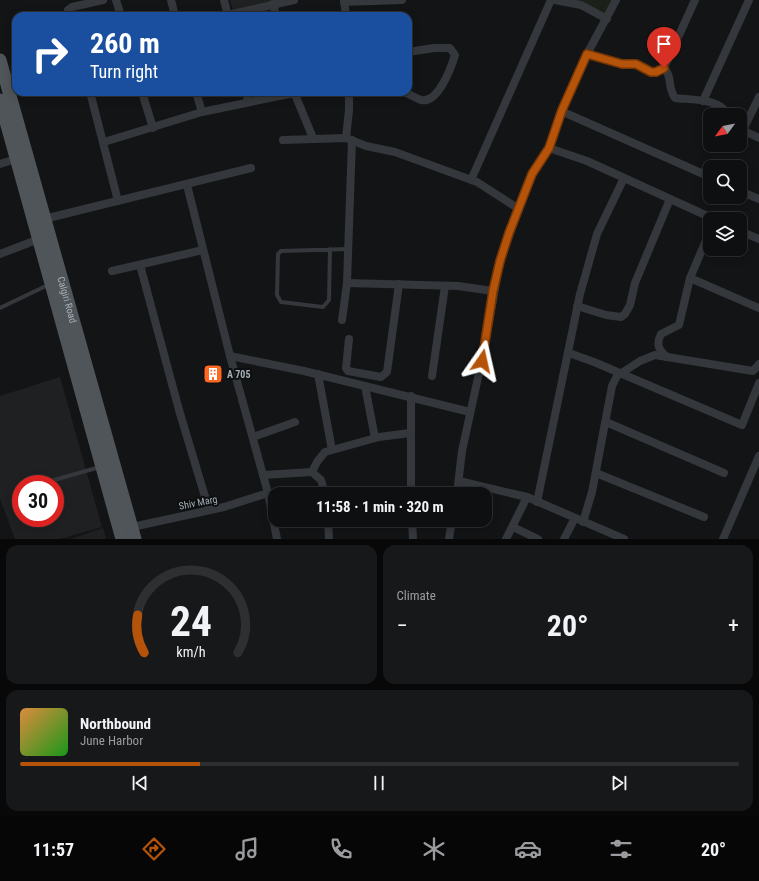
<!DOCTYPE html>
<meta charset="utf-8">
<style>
body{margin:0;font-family:"Roboto Condensed",sans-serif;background:#171819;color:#f1f3f6;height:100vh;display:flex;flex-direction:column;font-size:15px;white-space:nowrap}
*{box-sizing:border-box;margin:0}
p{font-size:13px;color:#9b9c9f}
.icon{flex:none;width:22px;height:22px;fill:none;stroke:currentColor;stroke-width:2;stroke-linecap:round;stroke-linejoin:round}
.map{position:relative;height:539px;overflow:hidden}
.panel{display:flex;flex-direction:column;gap:6px;padding:6px;background:#080809;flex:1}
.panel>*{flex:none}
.banner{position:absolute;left:12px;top:12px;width:400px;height:84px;border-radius:12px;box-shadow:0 2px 10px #0003,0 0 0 1px #2e2f30;background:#1a4fa0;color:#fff;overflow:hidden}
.needle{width:26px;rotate:238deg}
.fabs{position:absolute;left:703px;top:108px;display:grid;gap:8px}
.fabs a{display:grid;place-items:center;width:44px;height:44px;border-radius:8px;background:#0e0f10;box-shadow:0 2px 10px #0003,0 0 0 1px #2e2f30;font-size:20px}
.speed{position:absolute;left:12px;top:475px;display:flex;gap:8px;font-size:20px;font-weight:700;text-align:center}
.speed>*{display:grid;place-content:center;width:52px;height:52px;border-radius:50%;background:#0e0f10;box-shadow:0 2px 10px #0003,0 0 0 1px #2e2f30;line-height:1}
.speed .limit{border:6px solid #d22;background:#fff;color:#111}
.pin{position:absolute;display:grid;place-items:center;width:34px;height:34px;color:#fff;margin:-41px -17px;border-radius:50% 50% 50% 0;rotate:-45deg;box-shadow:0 0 4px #0007}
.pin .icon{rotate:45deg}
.me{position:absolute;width:44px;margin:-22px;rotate:11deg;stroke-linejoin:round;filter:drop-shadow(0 0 3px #0008)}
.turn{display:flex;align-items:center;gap:14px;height:84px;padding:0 12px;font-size:18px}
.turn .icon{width:52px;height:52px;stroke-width:2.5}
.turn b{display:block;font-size:28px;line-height:34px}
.big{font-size:30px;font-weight:700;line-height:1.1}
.panel .widget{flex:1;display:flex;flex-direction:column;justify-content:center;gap:6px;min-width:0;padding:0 14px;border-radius:12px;background:#171819}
.panel .dial{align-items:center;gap:0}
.dial svg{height:104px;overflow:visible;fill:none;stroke:#2e2f30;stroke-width:7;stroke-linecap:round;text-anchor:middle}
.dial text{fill:#f1f3f6;stroke:none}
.song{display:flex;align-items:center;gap:12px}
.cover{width:48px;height:48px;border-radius:6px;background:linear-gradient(135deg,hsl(30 70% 55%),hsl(120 70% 35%))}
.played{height:4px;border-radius:2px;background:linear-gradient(90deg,#b45309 25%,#2e2f30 25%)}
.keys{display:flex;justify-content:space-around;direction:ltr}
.heat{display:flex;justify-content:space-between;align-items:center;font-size:22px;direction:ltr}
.panel .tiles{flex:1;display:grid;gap:6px;grid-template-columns:1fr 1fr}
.widget:last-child{grid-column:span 2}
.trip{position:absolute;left:268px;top:487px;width:224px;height:40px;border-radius:12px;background:#0e0f10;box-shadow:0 2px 10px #0003,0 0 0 1px #2e2f30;font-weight:700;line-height:40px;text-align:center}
.tabs{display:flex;height:64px;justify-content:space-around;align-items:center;background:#060606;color:#9b9c9f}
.tabs .icon{width:28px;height:28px}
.tabs .on{color:#b45309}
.tabs b{font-size:18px;color:#f1f3f6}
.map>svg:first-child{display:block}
.built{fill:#1f2022;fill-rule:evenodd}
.green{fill:#1b2119}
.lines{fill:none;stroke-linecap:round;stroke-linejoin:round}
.service{stroke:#34373b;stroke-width:4}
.minor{stroke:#34373b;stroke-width:8}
.primary{stroke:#50555a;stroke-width:13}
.route-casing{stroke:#753606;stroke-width:10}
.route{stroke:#b45309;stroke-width:7}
.labels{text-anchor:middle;stroke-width:4;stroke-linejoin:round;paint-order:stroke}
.street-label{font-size:10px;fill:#a4b0b7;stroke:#0e0f10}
.poi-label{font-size:10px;font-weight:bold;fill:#a4b0b7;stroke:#0e0f10;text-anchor:start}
</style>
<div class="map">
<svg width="759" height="539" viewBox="0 0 759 539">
<rect width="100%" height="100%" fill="#131415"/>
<g class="built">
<polygon points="230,0 278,0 233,11"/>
<path d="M60,377L102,527L60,539H15L0,499V396ZM21,484H55V518H21Z"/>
<polygon points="103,528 106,539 71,539"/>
</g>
<polygon class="green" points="559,0 613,0 604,18"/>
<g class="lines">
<g class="service">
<polyline points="330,249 329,300 323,307 281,302 277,295 278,254 281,251 348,249"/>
<polyline points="0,308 48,285"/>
<polyline points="40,484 100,467"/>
<polyline points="18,490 21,490"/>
</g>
<g class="minor">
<polyline points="116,0 121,16"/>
<polyline points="171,0 175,16"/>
<polyline points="224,0 228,16"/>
<polyline points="344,0 346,16"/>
<polyline points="555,0 581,5 607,19"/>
<polyline points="344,2 402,0"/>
<polyline points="273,4 276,16"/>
<polyline points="228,15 294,0"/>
<polyline points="69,16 68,10 72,7 103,0"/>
<path d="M587,54L622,64H636L651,72H655L664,68C673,77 667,87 675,98C691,100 720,98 728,115"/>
<polyline points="664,68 695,0"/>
<polyline points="90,92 118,201"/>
<polyline points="142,92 153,128"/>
<polyline points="196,92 202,112"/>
<polyline points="246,92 248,101"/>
<polyline points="294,92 313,138"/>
<path d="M404,92C409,94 415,98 421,100C438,104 451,68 455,55L450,48H434L408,52"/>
<polyline points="703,101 749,0"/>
<polyline points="561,111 710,177"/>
<polyline points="740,129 759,138"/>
<polyline points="743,130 759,97"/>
<polyline points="346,138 349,110 349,92"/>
<polyline points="283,140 346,138 366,146 395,152 477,182 519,209"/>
<polyline points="104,142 202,112 294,93"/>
<polyline points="549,148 587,161 714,219"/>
<polyline points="0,164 16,159"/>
<polyline points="471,180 551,0"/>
<polyline points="187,185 230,356 268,493 277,539"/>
<polyline points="740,191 759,199"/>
<polyline points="40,220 251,168"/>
<polyline points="740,231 759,239"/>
<polyline points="0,254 39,239"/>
<polyline points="140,265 179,410 209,510"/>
<polyline points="112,271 203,250"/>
<polyline points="690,278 759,308"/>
<polyline points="347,283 458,286 493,291"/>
<polyline points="577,306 606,315 621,317 625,314 630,305 635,283 670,199"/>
<polyline points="342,320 347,283 352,140"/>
<polyline points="349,339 346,368 348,371 381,377 387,372 399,284"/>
<polyline points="569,353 594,362 742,425 759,383"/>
<polyline points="230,356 304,371 470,412"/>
<path d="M667,357C658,349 656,344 661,334L679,325L690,278L710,231"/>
<polyline points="318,374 332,450"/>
<polyline points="432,376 445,286"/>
<polyline points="365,386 375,438"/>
<polyline points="411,396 411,494"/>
<polyline points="606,422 724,473"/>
<polyline points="253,437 295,422"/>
<polyline points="312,472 317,462 325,452 379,437 410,433"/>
<polyline points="596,473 704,517"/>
<polyline points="263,475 312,472 321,480 325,494"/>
<polyline points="459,481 527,497 624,539"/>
<polyline points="457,494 462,451 484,350 500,261 532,174 549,148 561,111 587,54 616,0"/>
<polyline points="537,502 580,294 597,234 624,178"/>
<polyline points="328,520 329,539"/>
<polyline points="412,520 413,539"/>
<polyline points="583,522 592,492 612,386 617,376 640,361 655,355 753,371 759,364"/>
<polyline points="132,527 224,507 268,493"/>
<polyline points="513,527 538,539"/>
<polyline points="449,539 452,520"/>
<polyline points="506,539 527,497"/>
<polyline points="564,539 575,518"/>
<polyline points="723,539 759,456"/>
</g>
<g class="primary">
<path id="s1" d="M0,60L135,539"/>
<polyline points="0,100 122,539"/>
</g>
</g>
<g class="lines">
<defs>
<polyline id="route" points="482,361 493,291 500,261 509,233 532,174 549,148 562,110 587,54 622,64 636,64 651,72 656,72 664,68"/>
</defs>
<use href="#route" class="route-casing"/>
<use href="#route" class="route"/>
</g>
<defs>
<symbol id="building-square" viewBox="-11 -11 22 22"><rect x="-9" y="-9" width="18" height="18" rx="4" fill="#ff6822" stroke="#0e0f10"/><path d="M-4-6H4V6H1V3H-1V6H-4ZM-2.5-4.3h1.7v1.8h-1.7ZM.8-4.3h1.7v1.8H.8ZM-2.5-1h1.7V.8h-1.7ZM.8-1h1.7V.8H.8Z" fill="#fff"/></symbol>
</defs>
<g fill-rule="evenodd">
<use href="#building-square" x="202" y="363" width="22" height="22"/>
</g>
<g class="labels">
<g class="street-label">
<text dy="4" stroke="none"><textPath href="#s1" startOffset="249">Calgiri Road</textPath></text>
<text transform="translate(198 502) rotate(-11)" y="4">Shiv Marg</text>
</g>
<g class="poi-label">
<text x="227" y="378">A 705</text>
</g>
</g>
</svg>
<div class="fabs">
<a><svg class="needle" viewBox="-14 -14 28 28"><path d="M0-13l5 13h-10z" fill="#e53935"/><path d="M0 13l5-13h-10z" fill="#9b9c9f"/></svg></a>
<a><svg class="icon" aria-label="search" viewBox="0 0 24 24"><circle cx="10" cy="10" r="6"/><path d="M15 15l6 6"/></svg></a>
<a><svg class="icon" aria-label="layers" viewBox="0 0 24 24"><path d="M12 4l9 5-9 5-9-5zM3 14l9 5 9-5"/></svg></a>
</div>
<div class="speed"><div class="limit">30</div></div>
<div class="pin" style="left:664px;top:68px;background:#d93025"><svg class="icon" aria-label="arrive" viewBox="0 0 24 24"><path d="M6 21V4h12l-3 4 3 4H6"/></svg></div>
<svg class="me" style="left:482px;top:361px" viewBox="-20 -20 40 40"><path d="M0-17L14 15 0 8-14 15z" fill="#b45309" stroke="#fff" stroke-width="4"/></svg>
<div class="trip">11:58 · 1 min · 320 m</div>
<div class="banner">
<div class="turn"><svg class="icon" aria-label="right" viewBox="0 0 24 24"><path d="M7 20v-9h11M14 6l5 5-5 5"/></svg><div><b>260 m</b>Turn right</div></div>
</div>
</div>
<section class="panel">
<div class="tiles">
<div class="widget dial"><svg viewBox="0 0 100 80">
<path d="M14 69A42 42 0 1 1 86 69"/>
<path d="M14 69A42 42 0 0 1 9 40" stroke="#b45309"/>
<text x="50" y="56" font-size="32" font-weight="700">24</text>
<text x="50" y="72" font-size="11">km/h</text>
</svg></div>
<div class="widget"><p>Climate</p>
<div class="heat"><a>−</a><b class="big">20°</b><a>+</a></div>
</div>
<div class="widget">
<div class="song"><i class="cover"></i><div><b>Northbound</b><p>June Harbor</p></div></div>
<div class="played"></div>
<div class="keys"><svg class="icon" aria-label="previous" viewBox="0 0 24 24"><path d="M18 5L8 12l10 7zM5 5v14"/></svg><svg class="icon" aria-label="pause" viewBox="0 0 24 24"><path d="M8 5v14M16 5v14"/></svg><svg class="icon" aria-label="next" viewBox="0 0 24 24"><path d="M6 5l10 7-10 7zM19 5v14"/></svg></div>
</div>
</div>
</section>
<nav class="tabs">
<b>11:57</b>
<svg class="icon on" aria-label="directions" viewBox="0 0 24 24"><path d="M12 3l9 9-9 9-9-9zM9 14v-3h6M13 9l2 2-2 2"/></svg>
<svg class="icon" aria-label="music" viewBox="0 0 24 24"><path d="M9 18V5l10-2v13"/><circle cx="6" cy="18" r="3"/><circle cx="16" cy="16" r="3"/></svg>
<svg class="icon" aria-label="phone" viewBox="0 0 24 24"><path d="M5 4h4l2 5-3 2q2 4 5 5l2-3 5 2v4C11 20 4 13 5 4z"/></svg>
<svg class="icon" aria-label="climate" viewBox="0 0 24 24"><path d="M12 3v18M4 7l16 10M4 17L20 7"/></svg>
<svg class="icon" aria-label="car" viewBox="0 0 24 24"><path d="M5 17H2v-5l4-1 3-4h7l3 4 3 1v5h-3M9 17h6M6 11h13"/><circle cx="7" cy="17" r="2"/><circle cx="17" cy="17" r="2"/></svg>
<svg class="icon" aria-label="filters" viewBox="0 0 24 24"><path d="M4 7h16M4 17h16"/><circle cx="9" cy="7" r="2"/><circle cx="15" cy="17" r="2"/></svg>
<b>20°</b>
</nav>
